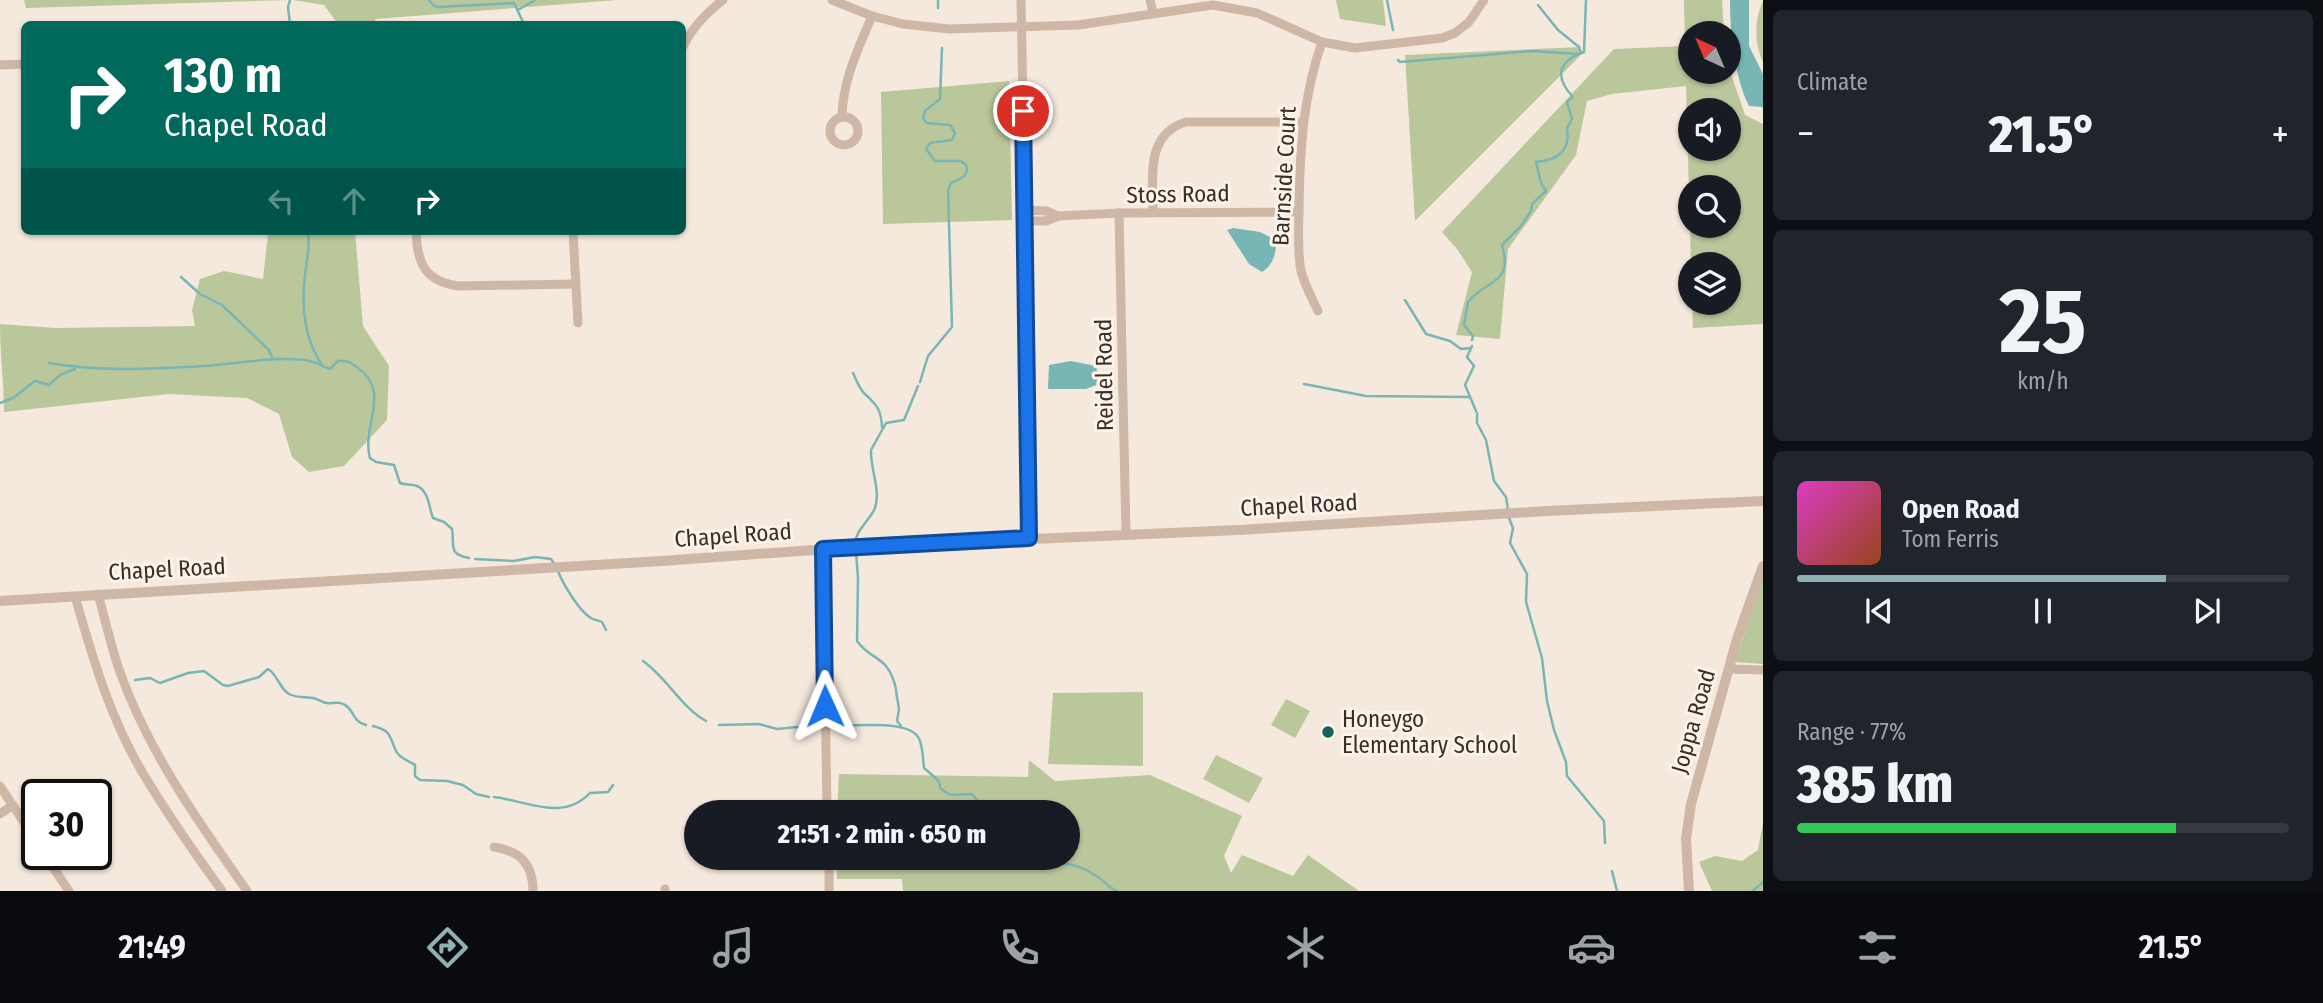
<!DOCTYPE html>
<meta charset="utf-8">
<style>
body{margin:0;font-family:"Fira Sans Condensed",sans-serif;background:#20242c;color:#f1f3f6;height:100vh;display:flex;flex-direction:column;font-size:26px;white-space:nowrap}
*{box-sizing:border-box;margin:0}
p{font-size:23px;color:#9ea1a6}
.icon{flex:none;width:38px;height:38px;fill:none;stroke:currentColor;stroke-width:2;stroke-linecap:round;stroke-linejoin:round}
.map{position:relative;flex:1;overflow:hidden}
.details{display:flex;flex-direction:column;gap:10px;padding:10px;background:#0d0f14;width:560px}
.details>*{flex:none}
.hud{position:absolute;left:21px;top:21px;width:665px;height:214px;border-radius:10px;box-shadow:0 2px 5px #0004;background:#00695c;color:#fff;overflow:hidden}
.needle{width:46px;rotate:316deg}
.buttons{position:absolute;left:1678px;top:21px;display:grid;gap:14px}
.buttons a{display:grid;place-items:center;width:63px;height:63px;border-radius:50%;background:#171b24;box-shadow:0 2px 5px #0004;font-size:35px}
.speed{position:absolute;left:21px;top:779px;display:flex;gap:14px;font-size:35px;font-weight:700;text-align:center}
.speed>*{display:grid;place-content:center;width:91px;height:91px;border-radius:50%;background:#171b24;box-shadow:0 2px 5px #0004;line-height:1}
.speed .limit{border:4px solid #111;border-radius:10px;background:#fff;color:#111}
.pin{position:absolute;display:grid;place-items:center;width:60px;height:60px;color:#fff;margin:-30px;border:4px solid #fff;border-radius:50%;box-shadow:0 2px 7px #0007}
.me{position:absolute;width:77px;margin:-38px;rotate:359deg;stroke-linejoin:round;filter:drop-shadow(0 0 5px #0008)}
.turn{display:flex;align-items:center;gap:24px;height:147px;padding:0 28px;font-size:32px}
.turn .icon{width:91px;height:91px;stroke-width:2.5}
.turn b{display:block;font-size:49px;line-height:60px}
.lanes{display:flex;align-items:center;height:66px;padding:0 28px;background:#0003;justify-content:center;gap:35px;direction:ltr}
.lanes .off{opacity:.35}
.big{font-size:52px;font-weight:800;line-height:1.1}
.details .widget{flex:1;display:flex;flex-direction:column;justify-content:center;gap:10px;min-width:0;padding:0 24px;border-radius:10px;background:#20242c}
.details .dial{align-items:center;gap:0}
.dial b{font-size:91px;line-height:1}
.song{display:flex;align-items:center;gap:21px}
.cover{width:84px;height:84px;border-radius:10px;background:linear-gradient(135deg,hsl(310 70% 55%),hsl(20 70% 35%))}
.played{height:7px;border-radius:4px;background:linear-gradient(90deg,#8fb1b3 75%,#363941 75%)}
.keys{display:flex;justify-content:space-around;direction:ltr}
.heat{display:flex;justify-content:space-between;align-items:center;font-size:38px;direction:ltr}
.charge{height:10px;border-radius:5px;background:linear-gradient(90deg,#34c759 77%,#363941 0)}
.trip{position:absolute;left:684px;top:800px;width:396px;height:70px;border-radius:35px;background:#171b24;box-shadow:0 2px 5px #0004;font-weight:800;line-height:70px;text-align:center}
.dock{display:flex;height:112px;justify-content:space-around;align-items:center;background:#090b0e;color:#9ea1a6}
.dock .icon{width:49px;height:49px}
.dock .on{color:#8fb1b3}
.dock b{font-size:32px;color:#f1f3f6}
main{display:flex;flex:1;min-height:0}
.map>svg:first-child{display:block}
.green{fill:#bac79b;fill-rule:evenodd}
.water{fill:#78b6b5}
.lines{fill:none;stroke-linecap:round;stroke-linejoin:round}
.stream{stroke:#78b6b5;stroke-width:2.5}
.minor{stroke:#cfb7a7;stroke-width:9}
.tertiary{stroke:#cfb7a7;stroke-width:10}
.route-casing{stroke:#114b97;stroke-width:18}
.route{stroke:#1a73e8;stroke-width:12}
.poi-dot{fill:#186162;stroke:#fcf3ea;stroke-width:2.5}
.labels{text-anchor:middle;stroke-width:6;stroke-linejoin:round;paint-order:stroke}
.street-label{font-size:23px;fill:#3b2d28;stroke:#fcf3ea}
.poi-label{font-size:23px;fill:#3b2d28;stroke:#fcf3ea;text-anchor:start}
</style>
<main>
<div class="map">
<svg width="1763" height="891" viewBox="0 0 1763 891">
<rect width="100%" height="100%" fill="#f5e8dd"/>
<g class="green">
<polygon points="24,0 290,0 26,8"/>
<polygon points="293,0 617,0 375,19 375,24 338,24 324,5"/>
<polygon points="1336,0 1383,0 1386,26 1340,19"/>
<path d="M1684,0H1722L1724,33H1690V72H1729V68L1745,115L1763,124V324L1693,328L1692,303H1729V264H1691L1686,86L1612,94L1587,101L1576,155L1508,249L1500,339L1456,335L1472,272L1457,249L1442,232L1614,49L1685,46ZM1690,110H1729V149H1690ZM1690,187H1729V226H1690Z"/>
<path d="M1763,1V62C1754,44 1754,19 1763,1Z"/>
<polygon points="1580,47 1580,56 1415,221 1405,55"/>
<polygon points="1009,81 1012,220 883,224 881,92"/>
<path d="M266,231H355L363,326L389,366L387,420L344,466L309,472L292,457L279,414L247,398L169,394L4,412C4,383 0,354 0,324L55,328L195,326L192,310L200,279L224,271L263,279L268,234Z"/>
<polygon points="1763,578 1763,664 1735,662"/>
<polygon points="1143,692 1143,766 1048,764 1053,693"/>
<polygon points="1286,699 1310,711 1295,738 1271,725"/>
<polygon points="1216,755 1263,778 1249,803 1203,779"/>
<polygon points="1029,760 1055,781 1150,775 1242,816 1224,856 1231,873 1242,855 1293,876 1308,855 1359,891 903,891 902,879 837,879 837,858 1068,858 1068,812 837,812 839,774 1028,777"/>
<polygon points="1763,822 1763,891 1712,891 1699,862 1715,856 1742,861 1758,850"/>
</g>
<g class="water">
<path d="M1730,0H1749V46L1763,74V107L1749,106C1734,75 1730,34 1730,0Z"/>
<path d="M1233,228L1260,232L1270,237H1275C1278,249 1274,265 1262,272L1249,264L1227,230Z"/>
<polygon points="1071,361 1096,366 1098,377 1096,385 1086,389 1048,389 1049,365"/>
</g>
<g class="lines">
<g class="stream">
<polyline points="429,0 433,5 438,7 514,3 524,24"/>
<polyline points="1387,0 1393,30"/>
<polyline points="1538,5 1558,30 1579,47 1581,53"/>
<polyline points="938,8 938,0"/>
<polyline points="518,10 535,0"/>
<polyline points="290,24 288,7 290,0"/>
<polyline points="1398,60 1400,62 1532,51 1578,54"/>
<polyline points="682,145 684,145"/>
<path d="M308,231C310,247 307,260 305,275C301,307 304,338 322,365"/>
<polyline points="181,277 200,294 222,305 269,350 273,359"/>
<polyline points="1405,300 1426,334 1450,341 1461,349 1471,348"/>
<path d="M1472,340L1473,336L1464,325L1468,302C1486,279 1514,285 1502,245L1521,226L1531,211L1532,204L1546,191L1541,183L1536,162C1557,160 1571,152 1567,128L1572,119L1567,102L1573,97C1554,77 1558,61 1584,52L1586,0"/>
<polyline points="1472,346 1467,357 1474,366 1465,385 1476,411"/>
<path d="M49,363C100,372 153,369 204,366C234,364 283,355 310,361C318,363 324,367 330,369L338,361C347,360 351,363 358,368C392,392 361,426 370,458L376,462L394,465L400,483C405,485 412,484 417,486C429,491 429,508 433,518L444,522L452,529C455,545 447,554 469,558"/>
<path d="M853,373C856,379 859,388 864,393C876,405 881,408 882,427"/>
<path d="M920,382L928,356L952,327L948,190L951,183C960,179 970,176 966,165L961,161H935L926,149L930,143L952,140L955,133L950,125L927,123L923,118L925,111L940,99L942,48"/>
<polyline points="1304,384 1366,396 1470,397"/>
<polyline points="0,403 13,398 35,381 49,385 60,375 75,369"/>
<polyline points="1477,413 1477,423 1486,440 1494,481 1506,497 1508,510"/>
<polyline points="1509,518 1513,528 1510,543 1527,574 1526,602 1542,658 1547,701 1554,730 1566,762 1567,776 1604,821 1605,843"/>
<path d="M855,543C856,530 870,520 875,508C881,490 870,468 871,450L886,423L904,420L918,386"/>
<path d="M856,551L858,579L857,641C872,662 888,654 896,689"/>
<polyline points="475,559 514,561 535,557 551,559 555,565"/>
<path d="M558,571C563,584 579,611 591,618C594,620 598,620 602,622L606,630"/>
<path d="M643,661C667,678 682,708 706,721"/>
<path d="M135,680L150,678L160,683L188,673L204,671L223,685L228,686L259,677L268,669C278,675 279,688 289,694C299,699 307,696 316,699C320,700 323,703 327,703C333,704 337,701 343,704C355,709 351,721 366,725"/>
<polyline points="896,691 899,709 897,721 901,726"/>
<polyline points="719,725 759,724 777,729 797,727 810,729 818,725"/>
<path d="M832,725C851,728 913,717 920,741C923,750 923,759 924,768L938,780L941,789L947,793L951,795L972,794L987,812"/>
<path d="M373,726C392,731 389,736 396,751C399,758 409,761 415,765V776L420,780L447,781L463,785L476,794L489,797"/>
<path d="M494,797C528,801 562,822 590,793L608,792L613,785"/>
<path d="M1053,858L1057,863C1070,863 1084,868 1095,875C1104,880 1107,887 1117,891"/>
<polyline points="1612,871 1617,891"/>
<polyline points="1753,891 1763,882"/>
</g>
<g class="minor">
<polyline points="832,0 872,16 903,24 949,29 1078,25 1213,5 1257,13 1322,42 1355,48 1442,38 1455,33 1469,22 1484,0"/>
<polyline points="1021,0 1029,417 1029,539"/>
<polyline points="1150,0 1153,13"/>
<path d="M682,48C693,27 705,14 723,0"/>
<polyline points="0,65 24,64"/>
<path d="M842,116C843,80 858,49 872,16"/>
<circle cx="844" cy="131" r="14"/>
<polyline points="1025,210 1047,211 1058,216"/>
<path d="M1153,212C1153,179 1145,134 1186,122H1303"/>
<polyline points="1119,213 1126,535"/>
<polyline points="1025,221 1046,221 1058,216 1119,213 1299,212"/>
<path d="M416,231C417,262 424,281 458,286L575,284"/>
<polyline points="573,231 578,323"/>
<path d="M1318,311C1312,298 1305,286 1301,271C1297,251 1299,228 1299,207C1300,150 1303,96 1322,42"/>
<polyline points="823,549 827,812"/>
<path d="M98,594C105,619 111,647 120,672C148,751 199,823 247,891"/>
<path d="M75,596C93,660 112,724 147,780C170,818 196,855 222,891"/>
<polyline points="1729,669 1763,670"/>
<polyline points="0,786 37,842"/>
<polyline points="0,814 13,805"/>
<path d="M494,847C520,851 533,864 533,891"/>
<polyline points="44,854 69,891"/>
<polyline points="665,889 665,891"/>
<polyline points="829,891 829,858"/>
</g>
<g class="tertiary">
<polyline points="0,601 662,561 855,547 1238,530 1547,511 1763,501"/>
<polyline points="1689,891 1686,839 1691,804 1737,639 1763,566"/>
</g>
</g>
<g class="lines">
<defs>
<polyline id="route" points="825,706 823,549 1029,538 1023,111"/>
</defs>
<use href="#route" class="route-casing"/>
<use href="#route" class="route"/>
</g>
<circle class="poi-dot" cx="1328" cy="732" r="7"/>
<g class="labels">
<g class="street-label">
<text transform="translate(1284 176) rotate(-87)" y="8">Barnside Court</text>
<text transform="translate(1178 194) rotate(-1)" y="8">Stoss Road</text>
<text transform="translate(1104 375) rotate(-91)" y="8">Reidel Road</text>
<text transform="translate(1299 505) rotate(-3)" y="8">Chapel Road</text>
<text transform="translate(733 535) rotate(-4)" y="8">Chapel Road</text>
<text transform="translate(167 569) rotate(-3)" y="8">Chapel Road</text>
<text transform="translate(1693 721) rotate(-74)" y="8">Joppa Road</text>
</g>
<g class="poi-label">
<text x="1342" y="727">Honeygo<tspan x="1342" dy="26">Elementary School</tspan></text>
</g>
</g>
</svg>
<div class="buttons">
<a><svg class="needle" viewBox="-14 -14 28 28"><path d="M0-13l5 13h-10z" fill="#e53935"/><path d="M0 13l5-13h-10z" fill="#9ea1a6"/></svg></a>
<a><svg class="icon" aria-label="sound" viewBox="0 0 24 24"><path d="M4 9h4l5-4v14l-5-4H4zM17 9q2 3 0 6"/></svg></a>
<a><svg class="icon" aria-label="search" viewBox="0 0 24 24"><circle cx="10" cy="10" r="6"/><path d="M15 15l6 6"/></svg></a>
<a><svg class="icon" aria-label="layers" viewBox="0 0 24 24"><path d="M12 4l9 5-9 5-9-5zM3 14l9 5 9-5"/></svg></a>
</div>
<div class="speed"><div class="limit">30</div></div>
<div class="pin" style="left:1023px;top:111px;background:#d93025"><svg class="icon" aria-label="arrive" viewBox="0 0 24 24"><path d="M6 21V4h12l-3 4 3 4H6"/></svg></div>
<svg class="me" style="left:825px;top:706px" viewBox="-20 -20 40 40"><path d="M0-17L14 15 0 8-14 15z" fill="#1a73e8" stroke="#fff" stroke-width="4"/></svg>
<div class="trip">21:51 · 2 min · 650 m</div>
<div class="hud">
<div class="turn"><svg class="icon" aria-label="right" viewBox="0 0 24 24"><path d="M7 20v-9h11M14 6l5 5-5 5"/></svg><div><b>130 m</b>Chapel Road</div></div>
<div class="lanes"><svg class="icon off" aria-label="left" viewBox="0 0 24 24"><path d="M17 20v-9H6M10 6l-5 5 5 5"/></svg><svg class="icon off" aria-label="ahead" viewBox="0 0 24 24"><path d="M12 20V5M6 11l6-6 6 6"/></svg><svg class="icon" aria-label="right" viewBox="0 0 24 24"><path d="M7 20v-9h11M14 6l5 5-5 5"/></svg></div>
</div>
</div>
<section class="details">
<div class="widget"><p>Climate</p>
<div class="heat"><a>−</a><b class="big">21.5°</b><a>+</a></div>
</div>
<div class="widget dial"><b>25</b><p>km/h</p></div>
<div class="widget">
<div class="song"><i class="cover"></i><div><b>Open Road</b><p>Tom Ferris</p></div></div>
<div class="played"></div>
<div class="keys"><svg class="icon" aria-label="previous" viewBox="0 0 24 24"><path d="M18 5L8 12l10 7zM5 5v14"/></svg><svg class="icon" aria-label="pause" viewBox="0 0 24 24"><path d="M8 5v14M16 5v14"/></svg><svg class="icon" aria-label="next" viewBox="0 0 24 24"><path d="M6 5l10 7-10 7zM19 5v14"/></svg></div>
</div>
<div class="widget"><p>Range · 77%</p><b class="big">385 km</b><div class="charge"></div></div>
</section>
</main>
<nav class="dock">
<b>21:49</b>
<svg class="icon on" aria-label="directions" viewBox="0 0 24 24"><path d="M12 3l9 9-9 9-9-9zM9 14v-3h6M13 9l2 2-2 2"/></svg>
<svg class="icon" aria-label="music" viewBox="0 0 24 24"><path d="M9 18V5l10-2v13"/><circle cx="6" cy="18" r="3"/><circle cx="16" cy="16" r="3"/></svg>
<svg class="icon" aria-label="phone" viewBox="0 0 24 24"><path d="M5 4h4l2 5-3 2q2 4 5 5l2-3 5 2v4C11 20 4 13 5 4z"/></svg>
<svg class="icon" aria-label="climate" viewBox="0 0 24 24"><path d="M12 3v18M4 7l16 10M4 17L20 7"/></svg>
<svg class="icon" aria-label="car" viewBox="0 0 24 24"><path d="M5 17H2v-5l4-1 3-4h7l3 4 3 1v5h-3M9 17h6M6 11h13"/><circle cx="7" cy="17" r="2"/><circle cx="17" cy="17" r="2"/></svg>
<svg class="icon" aria-label="filters" viewBox="0 0 24 24"><path d="M4 7h16M4 17h16"/><circle cx="9" cy="7" r="2"/><circle cx="15" cy="17" r="2"/></svg>
<b>21.5°</b>
</nav>
